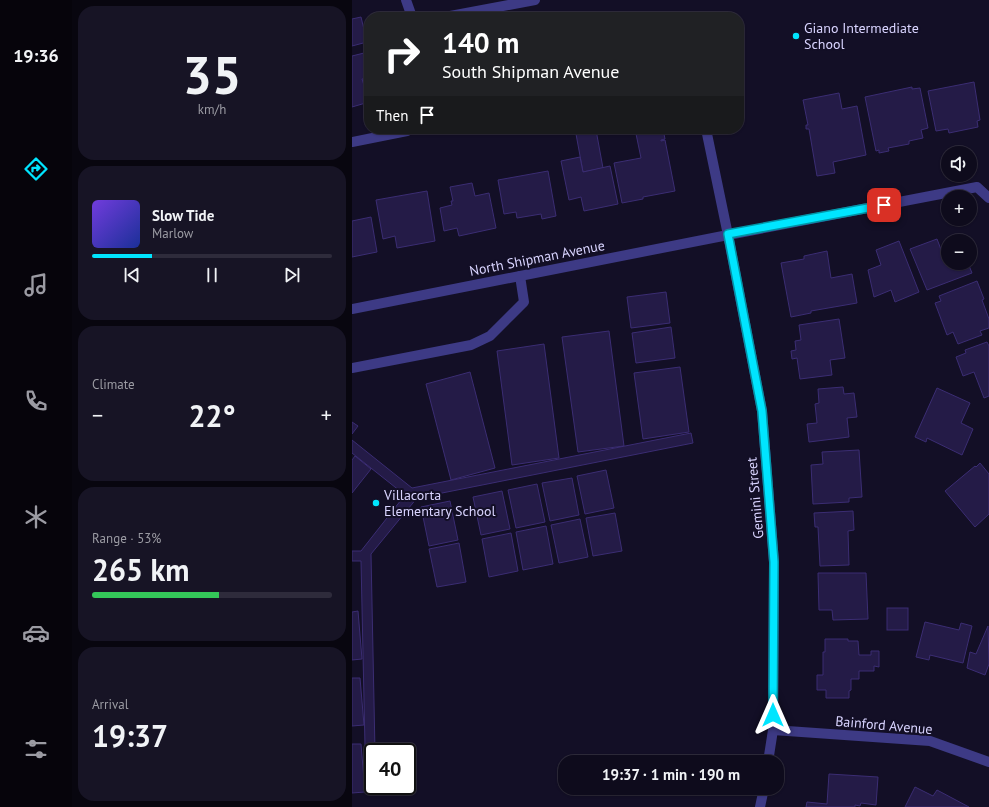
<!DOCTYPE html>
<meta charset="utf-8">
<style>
body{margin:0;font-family:"PT Sans",sans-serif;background:#171425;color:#f1f3f6;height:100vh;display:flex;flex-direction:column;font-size:15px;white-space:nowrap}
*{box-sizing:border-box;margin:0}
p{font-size:13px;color:#9b9ba3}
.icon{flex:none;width:22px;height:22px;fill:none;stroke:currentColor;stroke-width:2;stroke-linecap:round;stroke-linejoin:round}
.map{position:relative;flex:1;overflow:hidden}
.side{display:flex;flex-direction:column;gap:6px;padding:6px;background:#08060f;width:280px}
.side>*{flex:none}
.guide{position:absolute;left:12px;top:12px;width:380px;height:122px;border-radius:16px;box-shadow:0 1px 3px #0004,0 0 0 1px #2e2b3b;background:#202124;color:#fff;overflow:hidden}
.tools{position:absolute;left:589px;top:146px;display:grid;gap:8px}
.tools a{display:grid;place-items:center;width:36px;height:36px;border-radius:50%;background:#0e0b1c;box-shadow:0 1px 3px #0004,0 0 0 1px #2e2b3b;font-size:20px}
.speed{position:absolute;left:12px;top:743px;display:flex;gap:8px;font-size:20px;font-weight:700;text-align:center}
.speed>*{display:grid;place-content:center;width:52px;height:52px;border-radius:50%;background:#0e0b1c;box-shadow:0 1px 3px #0004,0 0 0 1px #2e2b3b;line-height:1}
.speed .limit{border:2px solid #111;border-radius:6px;background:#fff;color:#111}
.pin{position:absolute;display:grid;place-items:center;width:34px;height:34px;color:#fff;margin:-17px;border-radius:8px;box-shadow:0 2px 6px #0006}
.me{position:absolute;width:44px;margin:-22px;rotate:0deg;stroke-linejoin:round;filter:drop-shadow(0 0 3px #0008)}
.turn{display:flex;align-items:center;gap:14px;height:84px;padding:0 12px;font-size:18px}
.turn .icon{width:52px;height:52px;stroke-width:2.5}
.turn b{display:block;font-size:28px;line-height:34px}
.then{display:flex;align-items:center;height:38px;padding:0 12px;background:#0003;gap:8px;font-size:15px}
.big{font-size:30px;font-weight:700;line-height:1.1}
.side .widget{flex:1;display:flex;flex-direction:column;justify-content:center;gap:6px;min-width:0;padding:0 14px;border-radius:16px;background:#171425}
.side .dial{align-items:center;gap:0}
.dial b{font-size:52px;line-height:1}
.song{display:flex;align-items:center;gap:12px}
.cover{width:48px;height:48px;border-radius:6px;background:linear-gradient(135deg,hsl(260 70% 55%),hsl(230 70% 35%))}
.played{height:4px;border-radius:2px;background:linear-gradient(90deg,#00e5ff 25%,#2e2b3b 25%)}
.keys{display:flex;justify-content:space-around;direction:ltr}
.heat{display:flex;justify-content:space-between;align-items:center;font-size:22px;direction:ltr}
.charge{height:6px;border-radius:3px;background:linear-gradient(90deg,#34c759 53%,#2e2b3b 0)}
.trip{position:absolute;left:206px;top:755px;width:226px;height:40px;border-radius:16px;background:#0e0b1c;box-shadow:0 1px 3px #0004,0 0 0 1px #2e2b3b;font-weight:700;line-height:40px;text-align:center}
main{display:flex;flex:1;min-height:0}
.dock{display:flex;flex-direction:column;width:72px;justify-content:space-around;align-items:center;background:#06040b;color:#9b9ba3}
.dock .icon{width:28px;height:28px}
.dock .current{color:#00e5ff}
.dock b{font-size:18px;color:#f1f3f6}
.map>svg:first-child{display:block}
.building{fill:#241b47;stroke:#3b2d73}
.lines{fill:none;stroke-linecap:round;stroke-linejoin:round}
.service{stroke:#3d3a85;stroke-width:10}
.minor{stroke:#3d3a85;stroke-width:10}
.tertiary{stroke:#3d3a85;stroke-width:10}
.route-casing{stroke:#0095a6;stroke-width:10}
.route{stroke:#00e5ff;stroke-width:7}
.poi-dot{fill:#00e5ff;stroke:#130f26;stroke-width:1.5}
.labels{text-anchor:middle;stroke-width:4;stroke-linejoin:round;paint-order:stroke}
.poi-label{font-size:14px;fill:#d9d4ff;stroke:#130f26;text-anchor:start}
.street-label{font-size:14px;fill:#d9d4ff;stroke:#130f26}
</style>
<main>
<nav class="dock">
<b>19:36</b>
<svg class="icon current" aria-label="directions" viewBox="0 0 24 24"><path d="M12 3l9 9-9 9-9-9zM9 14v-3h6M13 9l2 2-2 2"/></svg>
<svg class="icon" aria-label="music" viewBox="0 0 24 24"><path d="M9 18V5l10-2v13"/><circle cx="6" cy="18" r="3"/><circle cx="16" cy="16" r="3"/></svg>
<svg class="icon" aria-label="phone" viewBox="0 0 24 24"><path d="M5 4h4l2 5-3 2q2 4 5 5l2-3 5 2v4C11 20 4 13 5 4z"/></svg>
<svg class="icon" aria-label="climate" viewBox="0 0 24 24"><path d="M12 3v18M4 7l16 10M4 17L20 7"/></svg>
<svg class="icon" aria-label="car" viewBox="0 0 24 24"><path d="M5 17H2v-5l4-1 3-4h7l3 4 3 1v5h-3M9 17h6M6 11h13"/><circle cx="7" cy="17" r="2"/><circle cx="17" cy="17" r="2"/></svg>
<svg class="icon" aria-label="filters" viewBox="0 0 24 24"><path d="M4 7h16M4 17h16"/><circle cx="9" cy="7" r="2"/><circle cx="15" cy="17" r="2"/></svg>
</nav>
<section class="side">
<div class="widget dial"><b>35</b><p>km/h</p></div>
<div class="widget">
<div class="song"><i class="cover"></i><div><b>Slow Tide</b><p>Marlow</p></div></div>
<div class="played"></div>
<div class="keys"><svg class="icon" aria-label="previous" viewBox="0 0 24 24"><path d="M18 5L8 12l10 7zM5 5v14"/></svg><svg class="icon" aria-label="pause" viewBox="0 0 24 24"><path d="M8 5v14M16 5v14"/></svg><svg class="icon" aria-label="next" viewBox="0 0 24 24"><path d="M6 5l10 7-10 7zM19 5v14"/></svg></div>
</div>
<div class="widget"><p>Climate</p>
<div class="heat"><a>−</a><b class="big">22°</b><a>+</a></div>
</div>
<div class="widget"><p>Range · 53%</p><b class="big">265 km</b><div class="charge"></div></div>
<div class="widget"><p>Arrival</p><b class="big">19:37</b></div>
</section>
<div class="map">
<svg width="637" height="807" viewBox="0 0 637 807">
<rect width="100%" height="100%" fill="#130f26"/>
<g class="building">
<polygon points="9,17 15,42 0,46 0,19"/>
<polygon points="16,52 17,56 17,78 10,79 17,102 0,107 0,56"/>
<polygon points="622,82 628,120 625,121 626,127 597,133 596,129 584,131 576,91"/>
<polygon points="560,87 560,89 568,88 576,128 569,130 571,138 557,141 557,144 536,148 537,151 527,153 527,150 524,151 513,97"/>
<polygon points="487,93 490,109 505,106 514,155 481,162 483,173 465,176 457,129 454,129 454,125 456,125 451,100"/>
<polygon points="283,129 311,129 313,139 309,140 309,141 313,140 323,191 291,197 291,199 270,203 262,163 289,158"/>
<polygon points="244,130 251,168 231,172 224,134"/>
<polygon points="228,157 231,172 258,166 266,204 232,211 229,197 217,200 209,161"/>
<polygon points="196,171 204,216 190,219 189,214 165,218 164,212 152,214 146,180"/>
<polygon points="120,183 123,196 137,193 144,228 107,236 105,228 92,231 88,208 100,205 99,201 101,201 98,187"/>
<polygon points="75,191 83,241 45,248 43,236 31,239 24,200"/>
<polygon points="19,217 25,252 0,257 0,221"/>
<polygon points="585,239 593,260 596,259 596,263 616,263 620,273 575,290 558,249"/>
<polygon points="547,241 567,292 543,302 539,290 522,297 516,270 529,265 524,250"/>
<polygon points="475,251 479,278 500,274 505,303 459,311 459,313 439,317 429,263 452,259 452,256"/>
<polygon points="625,281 632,299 630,300 637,319 637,328 628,331 630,335 606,344 601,332 595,335 583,303 589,301 587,296"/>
<polygon points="314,292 318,323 279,328 275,297"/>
<polygon points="487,319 493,358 478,360 480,375 448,379 445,358 440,359 439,351 444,350 443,341 449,340 447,325"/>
<polygon points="319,327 323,358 284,363 280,333"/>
<polygon points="257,331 272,446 226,452 210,337"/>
<polygon points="635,342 637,346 637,396 632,398 622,372 611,376 604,357 614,353 613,350"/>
<polygon points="192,344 207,458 160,465 145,351"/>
<polygon points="328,367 337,432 291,439 282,373"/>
<polygon points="118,372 143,468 99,480 74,384"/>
<polygon points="491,387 492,394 502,393 505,417 495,418 497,437 457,442 455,424 465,423 463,404 467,403 466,389"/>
<polygon points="585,388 618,403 609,423 621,429 610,455 575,438 574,442 563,437"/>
<polygon points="0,422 6,426 0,434"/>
<polygon points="339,433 341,443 65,498 19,554 23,752 21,752 21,786 24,786 24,791 14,792 9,561 0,561 0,551 9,551 53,495 0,453 0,440 60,488"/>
<polygon points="507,450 510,497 497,498 497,502 461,504 459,465 471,464 470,452"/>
<polygon points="3,456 19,469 0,493 0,460"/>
<polygon points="628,463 637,474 637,514 623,527 593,491 623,466 624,467"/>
<polygon points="254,470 262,508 233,514 225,476"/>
<polygon points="220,478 227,515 198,521 190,483"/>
<polygon points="185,484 193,522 164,528 156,490"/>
<polygon points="150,491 158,529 129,535 121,497"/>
<polygon points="98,501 106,540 77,546 69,507"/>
<polygon points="501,511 502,530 496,531 497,565 468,566 466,527 463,527 462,513"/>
<polygon points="263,513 270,551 241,556 234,518"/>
<polygon points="228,519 236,557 207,563 199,525"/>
<polygon points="194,526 201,564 171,570 164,532"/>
<polygon points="159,533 166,571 137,577 130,539"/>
<polygon points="107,543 114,582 85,587 77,549"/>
<polygon points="466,573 514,573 516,619 481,620 480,610 467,610"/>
<rect x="535" y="608" width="21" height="22"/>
<polygon points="6,611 10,659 0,660 0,612"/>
<polygon points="573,622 607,630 609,623 620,626 611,663 578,655 577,660 564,657"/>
<polygon points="636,626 637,664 633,675 615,668 618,652 624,654"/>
<polygon points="473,639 496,639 496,641 506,641 507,655 519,655 519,651 527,651 527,667 522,666 522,671 507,671 507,679 499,679 499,690 497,691 497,698 474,698 474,690 465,690 465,675 471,675 471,652 473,652"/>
<polygon points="0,678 8,678 12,725 0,726"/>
<polygon points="0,744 9,744 13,792 0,793"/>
<polygon points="477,774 526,777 524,805 509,803 508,806 503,805 503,807 454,807 455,802 475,804"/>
<polygon points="563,787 581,796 585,790 617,807 553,807"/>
</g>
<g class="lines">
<polyline class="service" points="0,368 119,345 138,336 172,302 168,276"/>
<g class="minor">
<polyline points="54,0 60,17"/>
<polyline points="93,17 183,0"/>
<polyline points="354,129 376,235"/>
<polyline points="0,142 55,131 58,129"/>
<polyline points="0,309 376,235 625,187 637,198"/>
<polyline points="421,730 578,741 637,762"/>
</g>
<g class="tertiary">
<polyline points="376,235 410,411 422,562 421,730 416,762"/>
<polyline points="408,807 412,788"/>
</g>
</g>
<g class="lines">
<defs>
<polyline id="route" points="421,715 422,562 410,411 376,234 532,205"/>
</defs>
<use href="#route" class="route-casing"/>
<use href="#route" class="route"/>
</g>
<g class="poi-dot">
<circle cx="444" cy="36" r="4"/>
<circle cx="24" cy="503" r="4"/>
</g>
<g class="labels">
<g class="poi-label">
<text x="452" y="33">Giano Intermediate<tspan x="452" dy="16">School</tspan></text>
<text x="32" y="500">Villacorta<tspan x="32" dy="16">Elementary School</tspan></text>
</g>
<g class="street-label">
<text transform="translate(185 258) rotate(-11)" y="5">North Shipman Avenue</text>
<text transform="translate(403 498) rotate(-95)" y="5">Gemini Street</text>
<text transform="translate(532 725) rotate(5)" y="5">Bainford Avenue</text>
</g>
</g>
</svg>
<div class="tools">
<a><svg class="icon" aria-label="sound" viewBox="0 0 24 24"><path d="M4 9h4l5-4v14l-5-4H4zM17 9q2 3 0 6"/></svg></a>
<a>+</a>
<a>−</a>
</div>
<div class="speed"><div class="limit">40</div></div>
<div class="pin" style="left:532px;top:205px;background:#d93025"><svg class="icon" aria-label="arrive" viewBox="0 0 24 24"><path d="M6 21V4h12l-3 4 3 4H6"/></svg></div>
<svg class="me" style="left:421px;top:715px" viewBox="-20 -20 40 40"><path d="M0-17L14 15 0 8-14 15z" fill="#00e5ff" stroke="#fff" stroke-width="4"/></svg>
<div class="trip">19:37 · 1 min · 190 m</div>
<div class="guide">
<div class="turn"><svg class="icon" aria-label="right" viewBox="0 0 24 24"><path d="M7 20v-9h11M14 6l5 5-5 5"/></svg><div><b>140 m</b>South Shipman Avenue</div></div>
<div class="then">Then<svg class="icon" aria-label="arrive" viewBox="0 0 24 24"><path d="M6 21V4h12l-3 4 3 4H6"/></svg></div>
</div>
</div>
</main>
